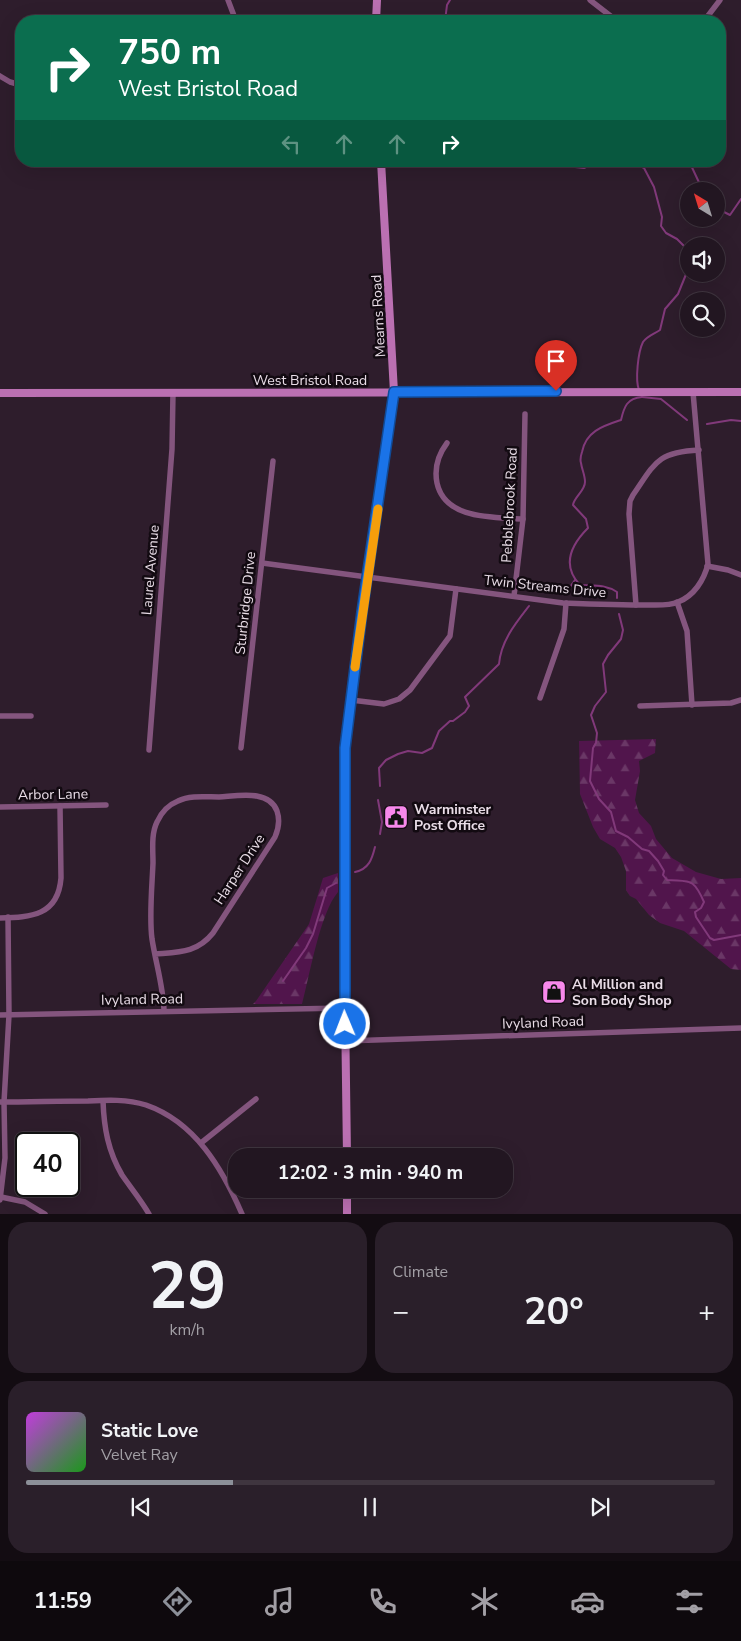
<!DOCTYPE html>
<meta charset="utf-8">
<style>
body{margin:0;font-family:"Nunito Sans",sans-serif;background:#2a1f2a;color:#f1f3f6;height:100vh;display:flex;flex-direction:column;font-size:19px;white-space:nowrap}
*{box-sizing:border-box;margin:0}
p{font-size:16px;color:#a29fa5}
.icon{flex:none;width:28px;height:28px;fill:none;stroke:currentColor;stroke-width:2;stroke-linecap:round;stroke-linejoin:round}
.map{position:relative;height:1214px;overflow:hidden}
.side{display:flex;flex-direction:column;gap:8px;padding:8px;background:#130c12;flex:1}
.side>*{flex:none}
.guide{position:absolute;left:15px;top:15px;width:711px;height:152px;border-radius:20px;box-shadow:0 5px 20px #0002,0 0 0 1px #3f353f;background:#0b6e4f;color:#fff;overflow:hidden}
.needle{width:32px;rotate:322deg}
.fabs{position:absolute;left:680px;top:182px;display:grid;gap:10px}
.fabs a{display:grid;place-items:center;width:45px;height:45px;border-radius:50%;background:#221621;box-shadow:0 5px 20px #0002,0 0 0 1px #3f353f;font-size:25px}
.speed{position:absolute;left:15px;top:1132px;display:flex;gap:10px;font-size:25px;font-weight:700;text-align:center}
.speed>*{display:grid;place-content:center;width:65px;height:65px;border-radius:50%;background:#221621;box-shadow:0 5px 20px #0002,0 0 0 1px #3f353f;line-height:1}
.speed .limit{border:2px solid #111;border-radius:8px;background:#fff;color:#111}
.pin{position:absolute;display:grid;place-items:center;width:42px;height:42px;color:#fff;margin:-51px -21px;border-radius:50% 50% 50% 0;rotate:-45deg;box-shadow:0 0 5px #0007}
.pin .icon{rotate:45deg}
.me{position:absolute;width:55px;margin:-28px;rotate:359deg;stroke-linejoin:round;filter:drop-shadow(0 0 4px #0008)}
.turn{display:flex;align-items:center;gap:18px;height:105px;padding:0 20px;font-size:22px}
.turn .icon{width:65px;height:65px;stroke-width:2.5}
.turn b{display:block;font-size:35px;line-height:42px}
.lanes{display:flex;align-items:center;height:48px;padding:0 20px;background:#0003;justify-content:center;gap:25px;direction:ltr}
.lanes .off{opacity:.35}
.big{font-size:38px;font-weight:700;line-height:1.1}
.side .tile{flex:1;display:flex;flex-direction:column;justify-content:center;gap:8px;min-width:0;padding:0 18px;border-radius:20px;background:#2a1f2a}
.side .dial{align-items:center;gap:0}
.dial b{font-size:65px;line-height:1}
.song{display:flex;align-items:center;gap:15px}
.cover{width:60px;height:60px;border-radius:8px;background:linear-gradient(135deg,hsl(290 70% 55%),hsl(120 70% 35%))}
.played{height:5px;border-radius:2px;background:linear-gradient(90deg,#8c9099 30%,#3f353f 30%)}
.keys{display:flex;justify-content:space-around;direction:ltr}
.heat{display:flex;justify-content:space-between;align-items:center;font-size:28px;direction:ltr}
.side .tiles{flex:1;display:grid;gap:8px;grid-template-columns:1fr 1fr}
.tile:last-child{grid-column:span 2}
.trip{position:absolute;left:228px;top:1148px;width:285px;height:50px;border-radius:20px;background:#221621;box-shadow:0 5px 20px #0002,0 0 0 1px #3f353f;font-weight:700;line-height:50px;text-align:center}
.dock{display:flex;height:80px;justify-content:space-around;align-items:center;background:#0e090d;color:#a29fa5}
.dock .icon{width:35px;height:35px}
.dock .active{color:#8c9099}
.dock b{font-size:22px;color:#f1f3f6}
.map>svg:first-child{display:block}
.forest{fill:url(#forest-firs)}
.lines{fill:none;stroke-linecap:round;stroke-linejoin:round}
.stream{stroke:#81397a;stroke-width:2}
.street{stroke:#84557e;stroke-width:5.5}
.secondary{stroke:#bb70b2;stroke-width:8}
.route-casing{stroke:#114b97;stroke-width:12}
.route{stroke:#1a73e8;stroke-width:9}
.slow{stroke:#f59e0b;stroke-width:9}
.labels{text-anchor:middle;stroke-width:5;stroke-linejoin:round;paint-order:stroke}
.street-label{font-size:14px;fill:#e9dde7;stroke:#120a11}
.poi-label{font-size:14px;font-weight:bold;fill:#e9dde7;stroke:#120a11;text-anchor:start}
</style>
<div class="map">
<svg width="741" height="1214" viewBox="0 0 741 1214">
<defs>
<pattern id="forest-firs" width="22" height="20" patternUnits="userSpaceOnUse" patternTransform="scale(1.25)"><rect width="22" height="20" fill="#51154c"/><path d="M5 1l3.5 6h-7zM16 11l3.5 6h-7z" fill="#6a3766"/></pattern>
</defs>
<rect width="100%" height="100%" fill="#2e1d2c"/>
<g class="forest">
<polygon points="656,739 655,753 639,761 640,771 635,800 639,813 651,826 656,839 672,858 696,872 721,879 741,878 741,970 731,969 684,931 660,923 649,915 636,899 630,896 626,890 626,871 621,857 615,848 600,839 593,827 580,794 579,741"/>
<path d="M338,873V892C320,913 310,974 302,1004H253L256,1001L309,924L323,878Z"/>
</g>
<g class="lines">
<g class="stream">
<polyline points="445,21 447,5 450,0"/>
<polyline points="572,161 575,167 584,168 598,161"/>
<polyline points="631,161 644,168 654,187 662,217 661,226 666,233 677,239 689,251"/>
<polyline points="689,161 703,191"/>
<polyline points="716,208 730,215 741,199"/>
<path d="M639,390C635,380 638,352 643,342C647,336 654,334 660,330L665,309L678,294L689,267"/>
<polyline points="642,397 661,399 687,420"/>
<polyline points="707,424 731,420 741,421"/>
<polyline points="557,593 570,587 575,580"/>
<path d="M617,598V592C605,584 594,586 580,585C561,565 571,545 588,528L586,519L573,505C574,497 585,491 585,482C585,475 582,470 581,463C580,460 581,455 582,452C586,431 603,426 621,420C624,407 627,398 642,397"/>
<path d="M619,614L623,630L621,639L608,655L603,664L606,692L595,706L591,715L597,733L596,743L593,748L590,781L599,799L611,812L616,831L628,837L642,849L649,851L658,861L664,871L663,875L667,880C690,882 693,877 704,902L701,908L695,912L696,917L710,938L714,940L741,935"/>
<path d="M380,786L379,768L386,760L398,754L408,751L422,753L432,748L439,731L450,721H453L465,712L469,706L465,697L499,664C501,641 515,624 529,606"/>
<polyline points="378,800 382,822 380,834"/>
<path d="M355,872C369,869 372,859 375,847"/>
<polyline points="283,981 306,948 313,934 327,888 336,883"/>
</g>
<g class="street">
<polyline points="228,0 236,21"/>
<polyline points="590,0 617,21"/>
<polyline points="704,21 720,0"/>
<polyline points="0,76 10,82 21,85"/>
<path d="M447,443C438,455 434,468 437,483C445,520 494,517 523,519"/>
<path d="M262,563L563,603C591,604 619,605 648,605C657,605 669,606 678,602C694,596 704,580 708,564L693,392"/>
<polyline points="707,566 728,570 741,575"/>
<polyline points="514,596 523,519 525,414"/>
<polyline points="677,602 687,631 692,705"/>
<path d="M636,605L629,514L630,501L633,495C655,463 657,452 699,450"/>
<polyline points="540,698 564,629 566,603"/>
<polyline points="351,700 384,704 399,699 410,690 450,636 456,589"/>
<polyline points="640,706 731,703 741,700"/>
<polyline points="0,716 31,716"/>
<polyline points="241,748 273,461"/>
<polyline points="149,750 172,449 173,393"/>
<polyline points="0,807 106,805"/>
<path d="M0,918C31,917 58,916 61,878L60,806"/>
<path d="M155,954C179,952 197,953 213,933L275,837C279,828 280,820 277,811C269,789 237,796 219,797C206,797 190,795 178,801C168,805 161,813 157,822C151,834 153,850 153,863C152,887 149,917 152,939C156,964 163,986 164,1010"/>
<polyline points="0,1015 345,1008"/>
<polyline points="345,1041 741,1028"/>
<path d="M103,1101C104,1128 108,1151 122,1175C131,1188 141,1200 149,1214"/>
<path d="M0,1102C29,1102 59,1101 88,1101C107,1100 127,1099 146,1105C195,1122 222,1168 242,1214"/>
<polyline points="201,1143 256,1099"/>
<polyline points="1,1197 25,1202 45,1214"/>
<polyline points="0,1200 5,1158 4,1102 9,1015 8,917"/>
</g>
<g class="secondary">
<polyline points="376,21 377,0"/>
<polyline points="0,393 741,392"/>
<polyline points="347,1156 345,1008 345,748 362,612 394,392 381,161"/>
<polyline points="347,1189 347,1214"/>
</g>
</g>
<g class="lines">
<defs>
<polyline id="route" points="345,1024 345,748 362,612 394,392 556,391"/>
</defs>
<use href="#route" class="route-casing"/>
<use href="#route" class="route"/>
<polyline class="slow" points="355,667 378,509"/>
</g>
<defs>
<symbol id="civic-square" viewBox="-11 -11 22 22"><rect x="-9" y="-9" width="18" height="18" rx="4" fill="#f788eb" stroke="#120a11"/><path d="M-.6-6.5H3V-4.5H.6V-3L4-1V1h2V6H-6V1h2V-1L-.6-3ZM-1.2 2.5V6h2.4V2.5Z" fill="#111"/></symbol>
<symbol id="shop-square" viewBox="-11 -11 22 22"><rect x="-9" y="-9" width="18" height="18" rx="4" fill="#f788eb" stroke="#120a11"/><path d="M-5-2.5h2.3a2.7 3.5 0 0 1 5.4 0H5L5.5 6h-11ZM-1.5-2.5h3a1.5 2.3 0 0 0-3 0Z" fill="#111"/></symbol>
</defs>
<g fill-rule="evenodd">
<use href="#civic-square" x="382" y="803" width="28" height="28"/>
<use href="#shop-square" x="540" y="978" width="28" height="28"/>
</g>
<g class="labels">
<g class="street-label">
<text transform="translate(378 316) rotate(-93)" y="5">Mearns Road</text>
<text x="310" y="385">West Bristol Road</text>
<text transform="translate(509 505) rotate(-87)" y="5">Pebblebrook Road</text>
<text transform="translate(150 570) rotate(-85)" y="5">Laurel Avenue</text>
<text transform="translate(545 586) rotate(6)" y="5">Twin Streams Drive</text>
<text transform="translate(245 603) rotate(-84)" y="5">Sturbridge Drive</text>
<text transform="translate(53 794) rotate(-1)" y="5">Arbor Lane</text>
<text transform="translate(239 869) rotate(-57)" y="5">Harper Drive</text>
<text transform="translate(142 999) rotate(-1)" y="5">Ivyland Road</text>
<text transform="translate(543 1022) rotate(-2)" y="5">Ivyland Road</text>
</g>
<g class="poi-label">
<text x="414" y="814">Warminster<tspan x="414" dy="16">Post Office</tspan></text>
<text x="572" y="989">Al Million and<tspan x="572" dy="16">Son Body Shop</tspan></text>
</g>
</g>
</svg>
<div class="fabs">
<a><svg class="needle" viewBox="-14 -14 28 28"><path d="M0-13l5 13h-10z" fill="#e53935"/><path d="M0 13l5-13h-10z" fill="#a29fa5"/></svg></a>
<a><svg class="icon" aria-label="sound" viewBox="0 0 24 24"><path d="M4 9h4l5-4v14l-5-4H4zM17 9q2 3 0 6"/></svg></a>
<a><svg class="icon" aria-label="search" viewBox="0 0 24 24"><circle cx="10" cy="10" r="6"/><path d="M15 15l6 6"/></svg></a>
</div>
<div class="speed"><div class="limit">40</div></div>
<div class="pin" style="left:556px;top:391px;background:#d93025"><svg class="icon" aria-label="arrive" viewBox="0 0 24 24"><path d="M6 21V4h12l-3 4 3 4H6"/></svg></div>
<svg class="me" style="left:345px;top:1024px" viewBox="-20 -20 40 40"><circle r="17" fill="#1a73e8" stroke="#fff" stroke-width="3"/><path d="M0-11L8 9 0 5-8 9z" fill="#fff"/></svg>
<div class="trip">12:02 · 3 min · 940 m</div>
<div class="guide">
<div class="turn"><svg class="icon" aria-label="right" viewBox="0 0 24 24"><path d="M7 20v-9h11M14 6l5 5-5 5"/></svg><div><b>750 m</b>West Bristol Road</div></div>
<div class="lanes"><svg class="icon off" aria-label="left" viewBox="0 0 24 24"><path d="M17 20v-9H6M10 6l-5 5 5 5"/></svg><svg class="icon off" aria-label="ahead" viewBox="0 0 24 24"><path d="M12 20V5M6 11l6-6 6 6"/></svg><svg class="icon off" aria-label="ahead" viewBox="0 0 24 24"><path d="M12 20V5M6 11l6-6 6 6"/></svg><svg class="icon" aria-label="right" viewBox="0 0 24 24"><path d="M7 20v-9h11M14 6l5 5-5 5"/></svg></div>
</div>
</div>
<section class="side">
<div class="tiles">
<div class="tile dial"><b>29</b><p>km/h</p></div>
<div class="tile"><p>Climate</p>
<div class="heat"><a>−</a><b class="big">20°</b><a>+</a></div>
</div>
<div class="tile">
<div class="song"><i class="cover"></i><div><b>Static Love</b><p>Velvet Ray</p></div></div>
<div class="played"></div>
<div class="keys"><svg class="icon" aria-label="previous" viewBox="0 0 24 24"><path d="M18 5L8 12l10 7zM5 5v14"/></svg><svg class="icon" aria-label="pause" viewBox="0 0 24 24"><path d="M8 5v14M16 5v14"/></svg><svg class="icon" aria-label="next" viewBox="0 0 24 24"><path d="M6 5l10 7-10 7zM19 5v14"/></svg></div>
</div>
</div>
</section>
<nav class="dock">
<b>11:59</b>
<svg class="icon active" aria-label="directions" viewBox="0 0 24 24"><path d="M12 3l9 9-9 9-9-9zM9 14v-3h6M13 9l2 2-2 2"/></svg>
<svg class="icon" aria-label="music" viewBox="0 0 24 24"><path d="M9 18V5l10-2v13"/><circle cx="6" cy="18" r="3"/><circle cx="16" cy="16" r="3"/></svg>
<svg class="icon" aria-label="phone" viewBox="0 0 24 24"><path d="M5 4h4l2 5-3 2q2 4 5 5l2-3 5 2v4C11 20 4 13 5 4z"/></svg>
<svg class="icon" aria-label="climate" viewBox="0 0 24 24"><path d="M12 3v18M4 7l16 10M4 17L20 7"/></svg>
<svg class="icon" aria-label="car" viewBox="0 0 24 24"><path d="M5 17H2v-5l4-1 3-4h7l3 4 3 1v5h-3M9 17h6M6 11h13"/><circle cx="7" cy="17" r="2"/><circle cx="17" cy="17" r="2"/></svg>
<svg class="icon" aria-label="filters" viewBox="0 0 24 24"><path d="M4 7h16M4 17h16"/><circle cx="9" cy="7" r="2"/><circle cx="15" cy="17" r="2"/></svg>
</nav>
